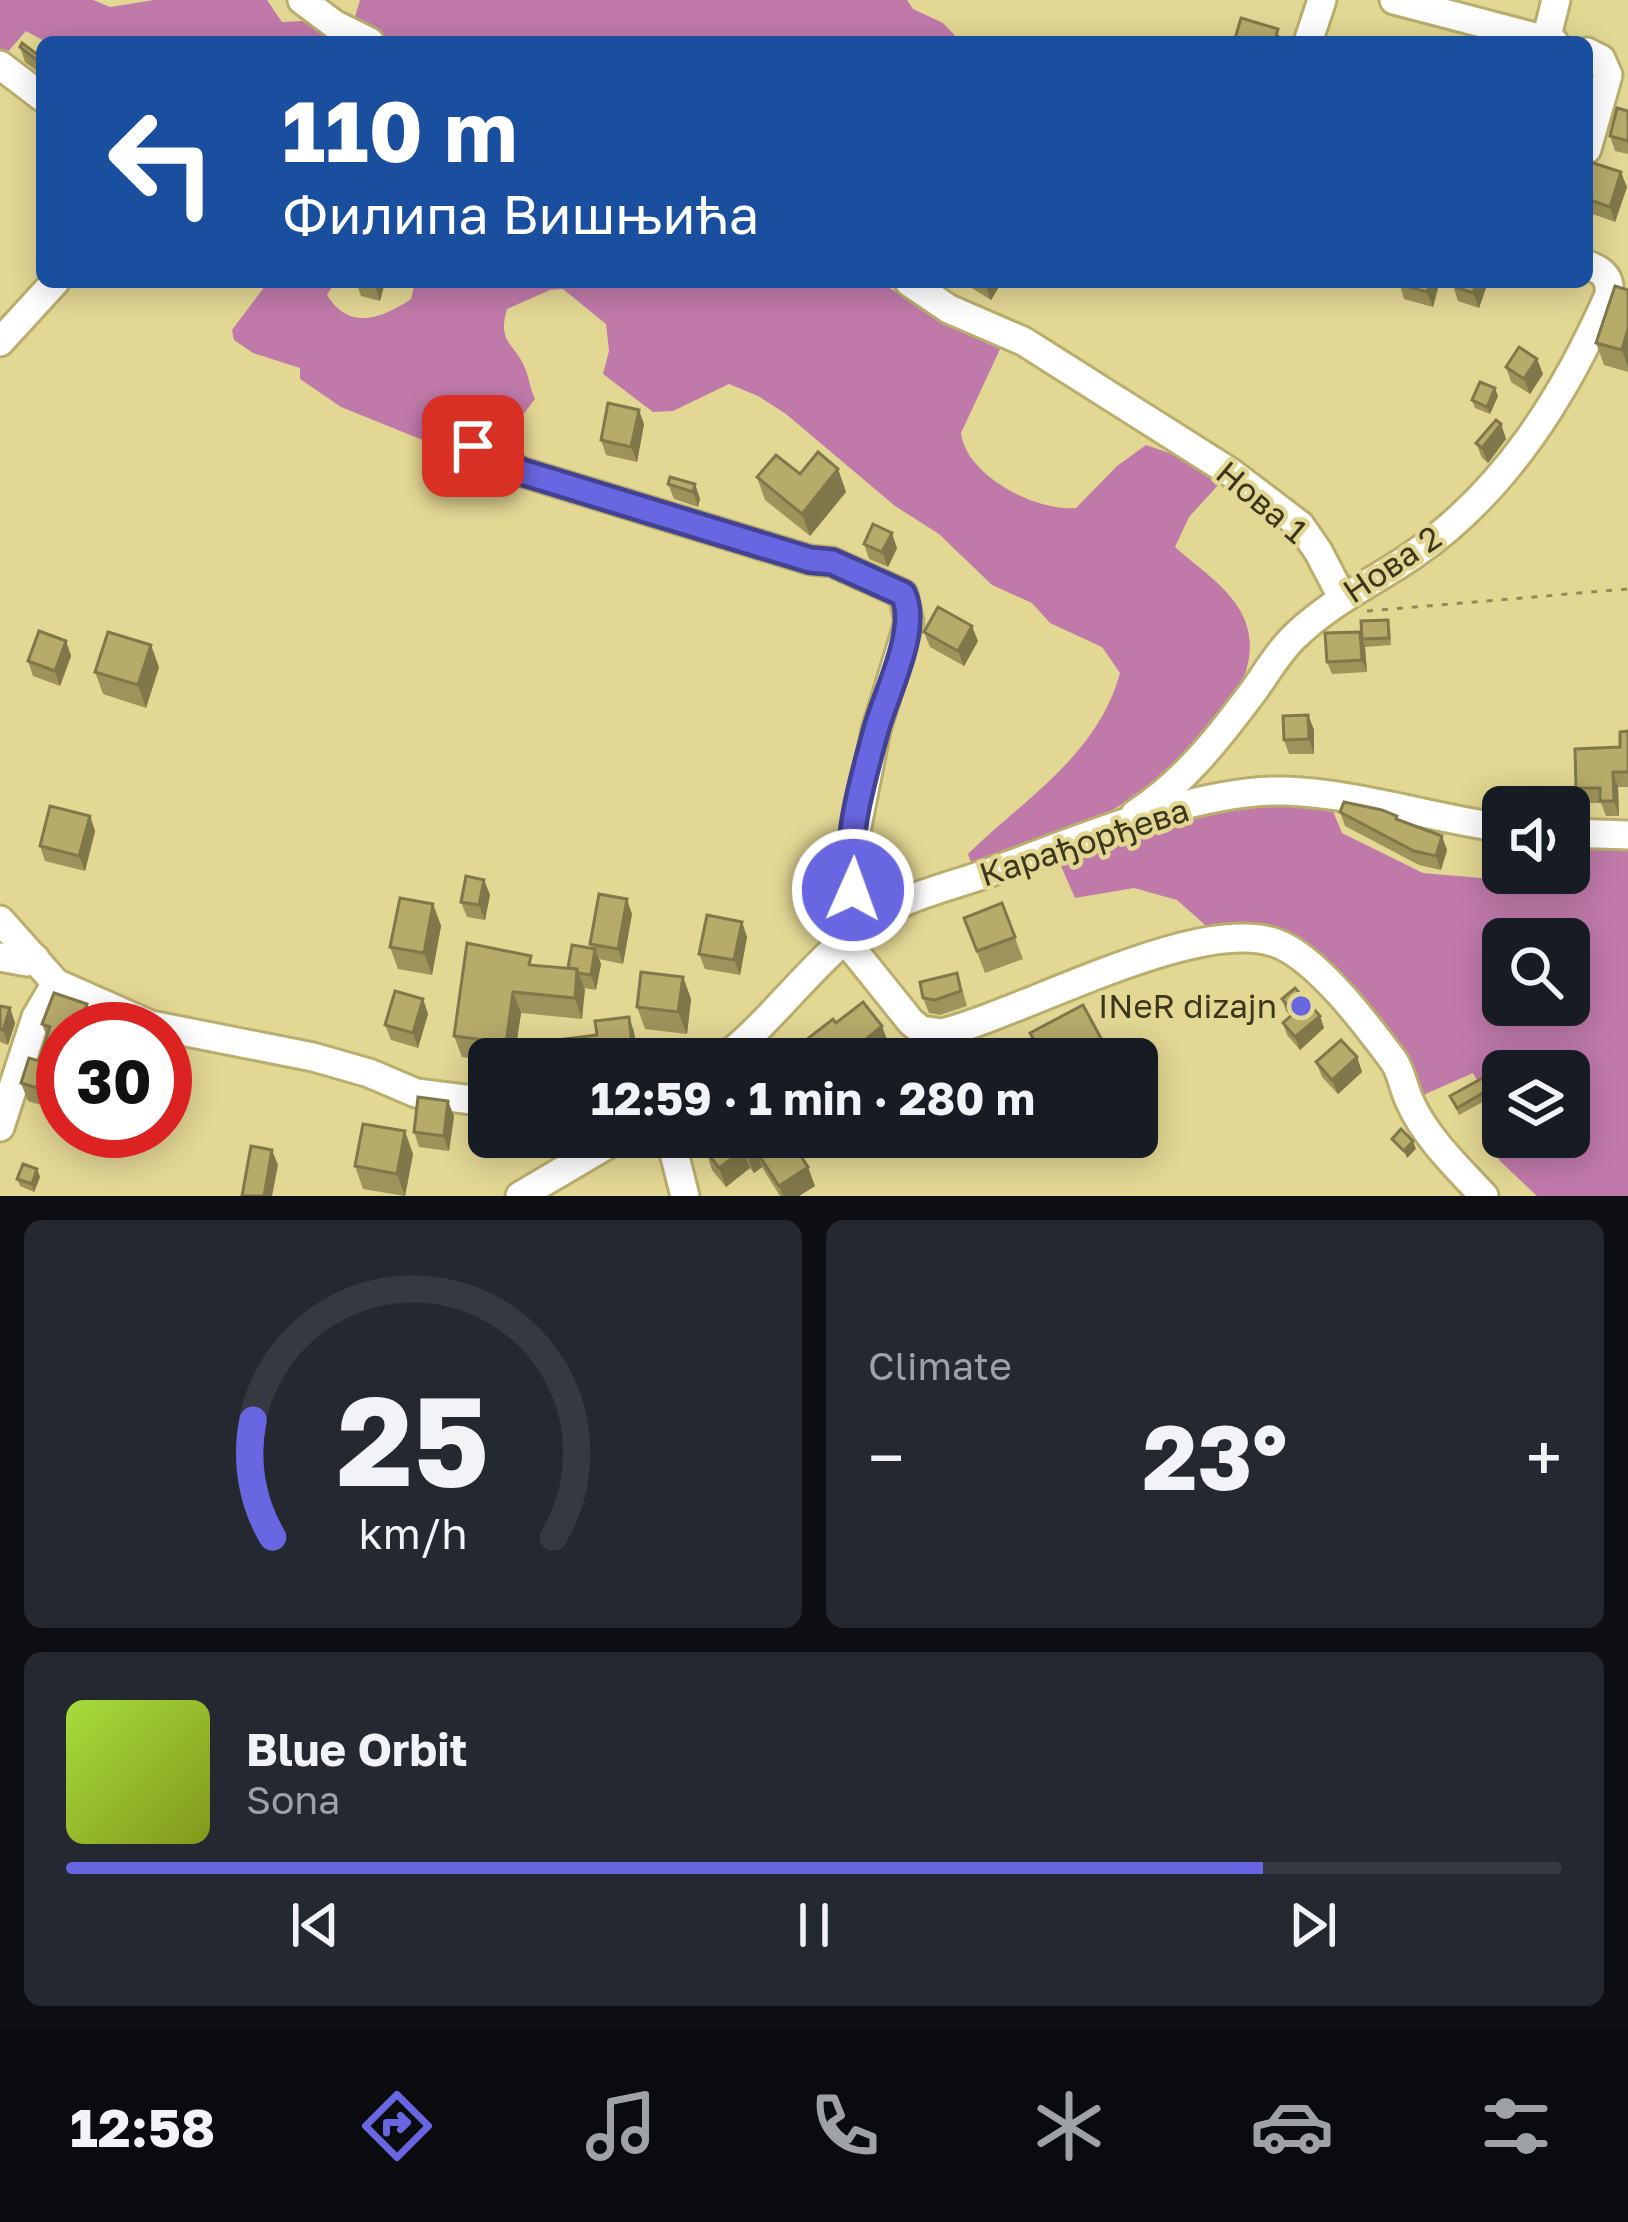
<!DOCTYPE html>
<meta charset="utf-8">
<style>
body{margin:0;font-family:"Golos Text",sans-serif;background:#242831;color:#f1f3f6;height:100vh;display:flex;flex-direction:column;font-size:45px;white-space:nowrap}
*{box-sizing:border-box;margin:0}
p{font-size:39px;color:#9ea1a6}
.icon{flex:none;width:66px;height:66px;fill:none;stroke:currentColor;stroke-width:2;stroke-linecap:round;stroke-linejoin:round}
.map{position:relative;height:1196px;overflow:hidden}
.side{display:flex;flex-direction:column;gap:24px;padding:24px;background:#0d0f14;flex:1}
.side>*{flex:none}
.top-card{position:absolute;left:36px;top:36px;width:1557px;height:252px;border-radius:18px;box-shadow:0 6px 30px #0003;background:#1a4fa0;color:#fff;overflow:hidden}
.fabs{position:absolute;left:1482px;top:786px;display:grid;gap:24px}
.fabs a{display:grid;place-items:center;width:108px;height:108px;border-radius:18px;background:#171b24;box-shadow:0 6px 30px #0003;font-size:60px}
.speed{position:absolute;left:36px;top:1002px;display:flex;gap:24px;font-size:60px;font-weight:700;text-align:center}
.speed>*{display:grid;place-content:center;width:156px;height:156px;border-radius:50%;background:#171b24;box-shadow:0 6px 30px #0003;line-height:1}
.speed .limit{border:18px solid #d22;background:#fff;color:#111}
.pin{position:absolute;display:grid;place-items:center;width:102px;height:102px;color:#fff;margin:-51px;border-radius:24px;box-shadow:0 6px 18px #0006}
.me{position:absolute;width:132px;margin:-66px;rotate:2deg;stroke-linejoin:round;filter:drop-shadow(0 0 9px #0008)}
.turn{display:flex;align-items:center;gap:42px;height:252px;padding:0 48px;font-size:54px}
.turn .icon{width:156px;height:156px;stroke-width:2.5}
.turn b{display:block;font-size:84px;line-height:102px}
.big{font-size:90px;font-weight:700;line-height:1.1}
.side .tile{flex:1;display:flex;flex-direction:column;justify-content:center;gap:18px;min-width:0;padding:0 42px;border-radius:18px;background:#242831}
.side .dial{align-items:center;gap:0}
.dial svg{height:312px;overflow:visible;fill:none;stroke:#363941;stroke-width:7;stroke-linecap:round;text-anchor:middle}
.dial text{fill:#f1f3f6;stroke:none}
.song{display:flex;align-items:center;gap:36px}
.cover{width:144px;height:144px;border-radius:18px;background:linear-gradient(135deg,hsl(80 70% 55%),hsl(70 70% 35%))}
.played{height:12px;border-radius:6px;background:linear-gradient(90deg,#6866e0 80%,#363941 80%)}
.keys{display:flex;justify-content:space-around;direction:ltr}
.heat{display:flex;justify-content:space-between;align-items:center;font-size:66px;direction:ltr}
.side .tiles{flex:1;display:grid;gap:24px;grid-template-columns:1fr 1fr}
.tile:last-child{grid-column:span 2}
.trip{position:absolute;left:468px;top:1038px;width:690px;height:120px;border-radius:18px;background:#171b24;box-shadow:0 6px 30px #0003;font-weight:700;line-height:120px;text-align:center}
.tabs{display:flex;height:192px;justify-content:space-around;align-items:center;background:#090b0e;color:#9ea1a6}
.tabs .icon{width:84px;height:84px}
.tabs .selected{color:#6866e0}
.tabs b{font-size:54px;color:#f1f3f6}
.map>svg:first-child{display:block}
.forest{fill:#c07aaa;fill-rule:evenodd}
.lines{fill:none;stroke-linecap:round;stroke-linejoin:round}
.minor-casing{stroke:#baae6d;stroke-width:33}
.path{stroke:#928959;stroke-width:3;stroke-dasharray:6 9;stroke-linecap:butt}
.minor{stroke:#fff;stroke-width:27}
.wall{fill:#9d935b}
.shaded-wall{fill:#80784a}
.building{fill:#b7ab6a;stroke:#80784a;stroke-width:3}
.route-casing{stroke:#444292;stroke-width:30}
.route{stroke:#6866e0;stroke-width:21}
.poi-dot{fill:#6866e0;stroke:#e3d794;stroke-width:4.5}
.labels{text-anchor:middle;stroke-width:9;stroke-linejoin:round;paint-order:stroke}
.street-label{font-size:33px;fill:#3c371c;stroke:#e3d794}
.poi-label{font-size:33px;fill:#3c371c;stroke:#e3d794;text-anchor:end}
</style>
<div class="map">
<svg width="1628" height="1196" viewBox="0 0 1628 1196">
<rect width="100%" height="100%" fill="#e3d794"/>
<g class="forest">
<polygon points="0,0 93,0 110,7 154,0 267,0 282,22 302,21 335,42 46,42 26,31 4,56 0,53"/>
<polygon points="360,0 907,0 913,9 943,23 961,42 338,42 352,27"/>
<path d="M268,282H335L327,295C349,331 381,319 411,299L415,282H880C905,299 934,308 959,324C974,334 982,345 1001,347L961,433C966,476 1037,512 1076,508L1117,466L1146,445L1172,454L1220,483L1189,517L1175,547C1197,567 1226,585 1241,612C1287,696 1142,801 1077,828C1043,842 1007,853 972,865L968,854C1026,797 1097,756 1120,673L1102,647L1050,623L1032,603L992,585L939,534L895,506L786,414L758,396L729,384L673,411L653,412L603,374L609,351L606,324L563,289L550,290L507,309C497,343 514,342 525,368C529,377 530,389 535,399L522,416L440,447L341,407L300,379V368L253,353L234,340L232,330Z"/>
<path d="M1207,802H1329L1342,833L1423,873L1504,880L1506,873H1569V836L1628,839V1196H1537L1499,1160L1494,1108L1473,1073L1421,1096L1310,954L1213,932L1177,900L1134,888L1075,898L1054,850ZM1503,939H1569V1005H1503ZM1503,1071H1569V1137H1503Z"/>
</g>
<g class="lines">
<defs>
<g id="minor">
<polyline points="302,0 334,24 370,42"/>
<polyline points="1394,0 1554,42"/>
<polyline points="1546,40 1556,0"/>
<polyline points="1308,42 1322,0"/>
<polyline points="1587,52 1601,59 1608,75 1587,149"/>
<polyline points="0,65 42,97"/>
<polyline points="909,282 949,309 1023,341 1230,472 1300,525 1318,551 1342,597"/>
<polyline points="0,342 55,282"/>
<polyline points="473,446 522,472 810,560 832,562 903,594 909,622 876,730 851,857 852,889 870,920"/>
<path d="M1135,814C1185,782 1220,736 1255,689C1267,672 1278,653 1293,638C1331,601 1371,584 1413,555C1505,492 1565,395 1609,295C1611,278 1603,270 1587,265"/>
<polyline points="1569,833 1628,835"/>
<polyline points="0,920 56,983 151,1025 313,1057 369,1073 416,1093 489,1102"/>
<path d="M846,941L911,1022L921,1030L942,1033C1026,1012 1197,915 1276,943C1317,958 1367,1025 1393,1060C1402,1072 1403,1088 1410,1102C1426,1138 1458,1168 1484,1196"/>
<polyline points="0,957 27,962 35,958"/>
<path d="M723,1059C776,1018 814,959 869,921C902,897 949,887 988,873C1075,842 1195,788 1287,791C1360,794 1431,818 1503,828"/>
<polyline points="0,1127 36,1017 56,983"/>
<polyline points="670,1137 685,1196"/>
<polyline points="520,1196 620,1137"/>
</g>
</defs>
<use href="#minor" class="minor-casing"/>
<polyline class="path" points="1367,611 1628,589"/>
<use href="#minor" class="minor"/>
</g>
<g class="wall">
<polygon points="20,47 42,58 42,75 25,62"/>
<polygon points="1628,111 1628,154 1615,151 1610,136"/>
<polygon points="1587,161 1627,187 1615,222 1587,212"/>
<polygon points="356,282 385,282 380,301 361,296"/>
<polygon points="962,282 1002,282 991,300"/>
<polygon points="1399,282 1435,282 1438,288 1433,307 1404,299"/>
<polygon points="1487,285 1479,308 1458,301 1453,286"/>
<polygon points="1628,290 1628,372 1604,365 1596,343"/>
<polygon points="1537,359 1543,374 1530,394 1511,382 1506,367"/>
<polygon points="1498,396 1490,414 1475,408 1472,400"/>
<polygon points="644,424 637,462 606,455 601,440"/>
<polygon points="1501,424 1506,439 1488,463 1482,458 1476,443"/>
<polygon points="838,469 846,492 810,536 765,500 757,477"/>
<polygon points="668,484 695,484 700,499 698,507 674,499"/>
<polygon points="864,544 897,548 888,567 869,559"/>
<polygon points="1390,627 1391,645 1365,647 1367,672 1332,674 1327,662 1360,632"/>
<polygon points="924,632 978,641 964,666 930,647"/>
<polygon points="66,641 71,656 60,686 33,676 28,661"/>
<polygon points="159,667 146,708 103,694 95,672"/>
<polygon points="1308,715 1314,730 1314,754 1289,754 1284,740"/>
<polygon points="1628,731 1628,787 1618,787 1619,816 1606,816 1601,803 1581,803 1576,788 1620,747"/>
<polygon points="1340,812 1397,816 1399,820 1447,850 1441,870 1419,865 1345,826"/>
<polygon points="90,816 95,831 85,871 45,861 40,846"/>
<polygon points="484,880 490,895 485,920 467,917 461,902"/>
<polygon points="1002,903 1023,959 985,973 964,918"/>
<polygon points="433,904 441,926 432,975 398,969 390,947"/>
<polygon points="632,914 623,964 599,959 601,964 596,990 584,988 582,1019 521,1013 514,1059 489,1059 489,1061 462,1057 454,1036 535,965 568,968 592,948 590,944"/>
<polygon points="742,922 747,937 740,975 705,969 699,954"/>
<polygon points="683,977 691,999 687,1034 645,1029 637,1007"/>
<polygon points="962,988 967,1006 940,1015 929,1013 923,998"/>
<polygon points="423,999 428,1014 418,1048 391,1040 385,1025"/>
<polygon points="1282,999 1320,1016 1324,1028 1300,1050 1287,1035 1283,1023 1291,1016 1286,1011"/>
<polygon points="0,1006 10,1008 15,1023 8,1045 0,1042"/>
<polygon points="629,1017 634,1032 638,1059 551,1059"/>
<polygon points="93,1022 63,1029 63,1112 28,1101 21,1083 39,1061 47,1037 42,1024"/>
<polygon points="1030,1033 1103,1042 1109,1057 1105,1059 1041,1059"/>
<polygon points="1357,1057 1362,1072 1338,1094 1322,1077 1316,1062"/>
<polygon points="1497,1085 1499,1093 1459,1115 1450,1096"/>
<polygon points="454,1116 449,1151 419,1147 414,1132"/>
<polygon points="545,1137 585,1137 552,1156"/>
<polygon points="779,1137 815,1186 799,1196 780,1196 762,1167 754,1173 750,1168 726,1187 712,1170 706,1151"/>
<polygon points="413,1154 405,1196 363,1189 355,1166"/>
<polygon points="37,1169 40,1177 34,1192 20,1186 17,1179"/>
</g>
<g class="shaded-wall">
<polygon points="1621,172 1627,187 1615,222 1610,207"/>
<polygon points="376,282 385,282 380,301 375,286"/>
<polygon points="987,282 1002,282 991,300 985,285"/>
<polygon points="1430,282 1435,282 1438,288 1433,307 1427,292"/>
<polygon points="1477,282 1485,282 1487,285 1479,308 1473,293"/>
<polygon points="1628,329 1628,368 1622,350"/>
<polygon points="1537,359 1543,374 1530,394 1524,379"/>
<polygon points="1495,388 1498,396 1490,414 1487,407"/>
<polygon points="639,410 644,424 637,462 631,447"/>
<polygon points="1501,424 1506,439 1488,463 1482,448"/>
<polygon points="838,469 846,492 810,536 802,514"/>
<polygon points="695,484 700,499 698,507 693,492"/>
<polygon points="892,533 897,548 888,567 882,552"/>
<polygon points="972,626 978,641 964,666 958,651"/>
<polygon points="1360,632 1365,647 1367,672 1362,660"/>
<polygon points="66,641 71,656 60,686 55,671"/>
<polygon points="151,645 159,667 146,708 138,685"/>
<polygon points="1308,715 1314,730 1314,754 1309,739"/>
<polygon points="1613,772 1618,787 1619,816 1614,801"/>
<polygon points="90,816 95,831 85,871 79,856"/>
<polygon points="1442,836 1447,850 1441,870 1436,856"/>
<polygon points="484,880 490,895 485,920 479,905"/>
<polygon points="627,899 632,914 623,964 618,949"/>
<polygon points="433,904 441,926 432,975 424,953"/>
<polygon points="742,922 747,937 740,975 734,960"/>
<polygon points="595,949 601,964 596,990 591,975"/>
<polygon points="577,969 585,990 582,1019 575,998"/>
<polygon points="683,977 691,999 687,1034 678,1012"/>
<polygon points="513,992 521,1013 514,1059 512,1059 506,1043"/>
<polygon points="423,999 428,1014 418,1048 413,1033"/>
<polygon points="87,1004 93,1022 91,1029 79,1029"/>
<polygon points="10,1008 15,1023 8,1045 3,1030"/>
<polygon points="1320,1016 1324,1028 1300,1050 1295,1037"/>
<polygon points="629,1017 634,1032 638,1059 635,1059 633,1055"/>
<polygon points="882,1026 889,1045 872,1059 842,1059"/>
<polygon points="1357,1057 1362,1072 1338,1094 1332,1080"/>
<polygon points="63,1077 63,1110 57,1094"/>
<polygon points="448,1101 454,1116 449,1151 444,1136"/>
<polygon points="405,1131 413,1154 405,1196 397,1174"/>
<polygon points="1413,1141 1416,1149 1407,1158 1404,1151"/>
<polygon points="755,1149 762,1167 754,1173 747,1155"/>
<polygon points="272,1150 278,1165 272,1196 264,1196"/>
<polygon points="743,1150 750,1168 726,1187 719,1168"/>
<polygon points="808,1167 815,1186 799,1196 783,1196 779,1186"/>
<polygon points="37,1169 40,1177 34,1192 32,1184"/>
</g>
<g class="building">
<polygon points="1241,18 1278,29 1276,36 1283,38 1282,42 1234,42"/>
<polygon points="22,43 42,58 42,64 20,47"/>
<polygon points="1617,108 1628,111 1628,141 1610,136"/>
<polygon points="1587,161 1621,172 1610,207 1587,199"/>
<polygon points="1399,282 1430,282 1427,292 1399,284"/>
<polygon points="1454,282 1477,282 1473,293 1453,286"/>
<polygon points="1615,286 1628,290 1628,329 1622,350 1596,343"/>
<polygon points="1519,347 1537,359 1524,379 1506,367"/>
<polygon points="1480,382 1495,388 1487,407 1472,400"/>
<polygon points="608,403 639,410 631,447 601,440"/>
<polygon points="1496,420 1501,424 1482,448 1476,443"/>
<polygon points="818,452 838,469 802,514 757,477 776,455 800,474"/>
<polygon points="670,477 695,484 693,492 668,484"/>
<polygon points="873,524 892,533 882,552 864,544"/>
<polygon points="938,607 972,626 958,651 924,632"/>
<polygon points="1388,620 1389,638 1362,639 1361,621"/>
<polygon points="39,631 66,641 55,671 28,661"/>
<polygon points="108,632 151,645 138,685 95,672"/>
<polygon points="1360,632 1362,660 1327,662 1325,633"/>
<polygon points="1308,715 1309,739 1284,740 1283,716"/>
<polygon points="1628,731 1628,772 1613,772 1614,801 1600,801 1600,788 1576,788 1575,749 1620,747 1620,732"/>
<polygon points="1344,802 1382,810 1397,816 1396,819 1442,836 1436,856 1414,851 1340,812"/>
<polygon points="50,806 90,816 79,856 40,846"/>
<polygon points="466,876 484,880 479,905 461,902"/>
<polygon points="599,894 627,899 618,949 590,944"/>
<polygon points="400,898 433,904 424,953 390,947"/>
<polygon points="1002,903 1015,937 977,951 964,918"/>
<polygon points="707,915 742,922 734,960 699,954"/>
<polygon points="467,943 531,956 529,965 577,969 575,998 513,992 506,1043 454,1036"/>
<polygon points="572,945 595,949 591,975 578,973 577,969 568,968"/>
<polygon points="641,972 683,977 678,1012 637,1007"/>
<polygon points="957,973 961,991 935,1000 923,998 920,982"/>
<polygon points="1295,988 1320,1016 1295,1037 1283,1023 1294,1013 1282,999"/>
<polygon points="395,991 423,999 413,1033 385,1025"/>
<polygon points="54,993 87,1004 79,1029 63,1029 63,1077 57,1094 21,1083 29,1058 39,1061 50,1027 42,1024"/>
<polygon points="863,1002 882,1026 842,1059 799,1059 793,1050 833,1019 836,1023"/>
<polygon points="1083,1005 1103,1042 1069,1059 1044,1059 1030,1033"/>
<polygon points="0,1006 10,1008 3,1030 0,1029"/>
<polygon points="629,1017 633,1055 600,1059 551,1059 549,1041 597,1035 595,1021"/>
<polygon points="125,1022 144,1029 123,1029"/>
<polygon points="1341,1040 1357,1057 1332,1080 1316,1062"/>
<polygon points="1490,1074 1497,1085 1457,1108 1450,1096"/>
<polygon points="418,1097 448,1101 444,1136 414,1132"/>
<polygon points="363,1124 405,1131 397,1174 355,1166"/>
<polygon points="1401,1129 1413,1141 1404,1151 1392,1139"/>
<polygon points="724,1137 779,1137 787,1148 793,1144 808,1167 779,1186 755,1149 747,1155 743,1150 719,1168 706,1151"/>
<polygon points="251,1146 272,1150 264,1196 242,1196"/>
<polygon points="23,1164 37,1169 32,1184 17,1179"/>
</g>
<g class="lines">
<defs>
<path id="route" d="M473,446L522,472L810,560L832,562L903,594C920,629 886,693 876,730C863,779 844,840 853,890"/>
</defs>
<use href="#route" class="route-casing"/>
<use href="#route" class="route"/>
</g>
<circle class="poi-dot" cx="1301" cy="1006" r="12"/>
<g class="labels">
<g class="street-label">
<text transform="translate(1262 502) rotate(40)" y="12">Нова 1</text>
<text transform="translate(1392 564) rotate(-34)" y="12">Нова 2</text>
<text transform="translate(1084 842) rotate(-18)" y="12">Карађорђева</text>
</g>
<g class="poi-label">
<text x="1277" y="1018">INeR dizajn</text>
</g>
</g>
</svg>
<div class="fabs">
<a><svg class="icon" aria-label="sound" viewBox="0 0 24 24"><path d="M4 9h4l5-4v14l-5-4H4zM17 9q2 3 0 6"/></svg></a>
<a><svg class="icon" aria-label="search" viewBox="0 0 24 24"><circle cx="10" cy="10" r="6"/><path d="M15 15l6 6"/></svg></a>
<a><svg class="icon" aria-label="layers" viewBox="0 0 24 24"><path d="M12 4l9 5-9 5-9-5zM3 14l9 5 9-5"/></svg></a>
</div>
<div class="speed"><div class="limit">30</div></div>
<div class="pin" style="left:473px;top:446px;background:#d93025"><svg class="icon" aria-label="arrive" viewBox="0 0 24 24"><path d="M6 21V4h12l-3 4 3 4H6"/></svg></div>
<svg class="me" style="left:853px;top:890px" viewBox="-20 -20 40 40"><circle r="17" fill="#6866e0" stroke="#fff" stroke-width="3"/><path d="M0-11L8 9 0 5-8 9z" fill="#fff"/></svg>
<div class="trip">12:59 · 1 min · 280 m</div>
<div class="top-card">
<div class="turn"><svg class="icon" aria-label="left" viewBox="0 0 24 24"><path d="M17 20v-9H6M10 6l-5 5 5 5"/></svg><div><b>110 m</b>Филипа Вишњића</div></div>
</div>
</div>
<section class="side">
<div class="tiles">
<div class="tile dial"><svg viewBox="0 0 100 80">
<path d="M14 69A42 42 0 1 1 86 69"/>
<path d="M14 69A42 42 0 0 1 9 39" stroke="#6866e0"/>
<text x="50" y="56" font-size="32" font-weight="700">25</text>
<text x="50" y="72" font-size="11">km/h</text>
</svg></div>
<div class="tile"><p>Climate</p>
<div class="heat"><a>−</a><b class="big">23°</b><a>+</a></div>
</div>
<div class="tile">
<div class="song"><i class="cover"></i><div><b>Blue Orbit</b><p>Sona</p></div></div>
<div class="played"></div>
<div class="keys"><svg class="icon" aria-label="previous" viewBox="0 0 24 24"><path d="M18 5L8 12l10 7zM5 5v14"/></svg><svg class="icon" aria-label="pause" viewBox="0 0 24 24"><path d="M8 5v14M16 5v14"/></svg><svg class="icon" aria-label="next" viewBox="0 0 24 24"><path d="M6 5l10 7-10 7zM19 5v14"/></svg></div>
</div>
</div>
</section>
<nav class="tabs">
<b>12:58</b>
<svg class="icon selected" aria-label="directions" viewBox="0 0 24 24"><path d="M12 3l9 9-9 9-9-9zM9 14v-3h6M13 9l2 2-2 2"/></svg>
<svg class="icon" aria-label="music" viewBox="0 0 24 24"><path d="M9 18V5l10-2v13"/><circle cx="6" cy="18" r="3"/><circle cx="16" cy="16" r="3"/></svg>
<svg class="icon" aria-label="phone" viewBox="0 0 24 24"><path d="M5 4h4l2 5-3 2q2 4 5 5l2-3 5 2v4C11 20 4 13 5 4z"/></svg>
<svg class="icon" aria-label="climate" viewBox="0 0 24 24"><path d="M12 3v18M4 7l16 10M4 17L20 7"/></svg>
<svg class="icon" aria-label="car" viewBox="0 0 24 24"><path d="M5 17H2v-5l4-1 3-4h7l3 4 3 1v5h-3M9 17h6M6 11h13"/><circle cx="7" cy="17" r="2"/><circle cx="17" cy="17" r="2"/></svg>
<svg class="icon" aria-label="filters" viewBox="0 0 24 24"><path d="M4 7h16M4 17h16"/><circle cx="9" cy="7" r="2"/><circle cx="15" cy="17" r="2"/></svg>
</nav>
